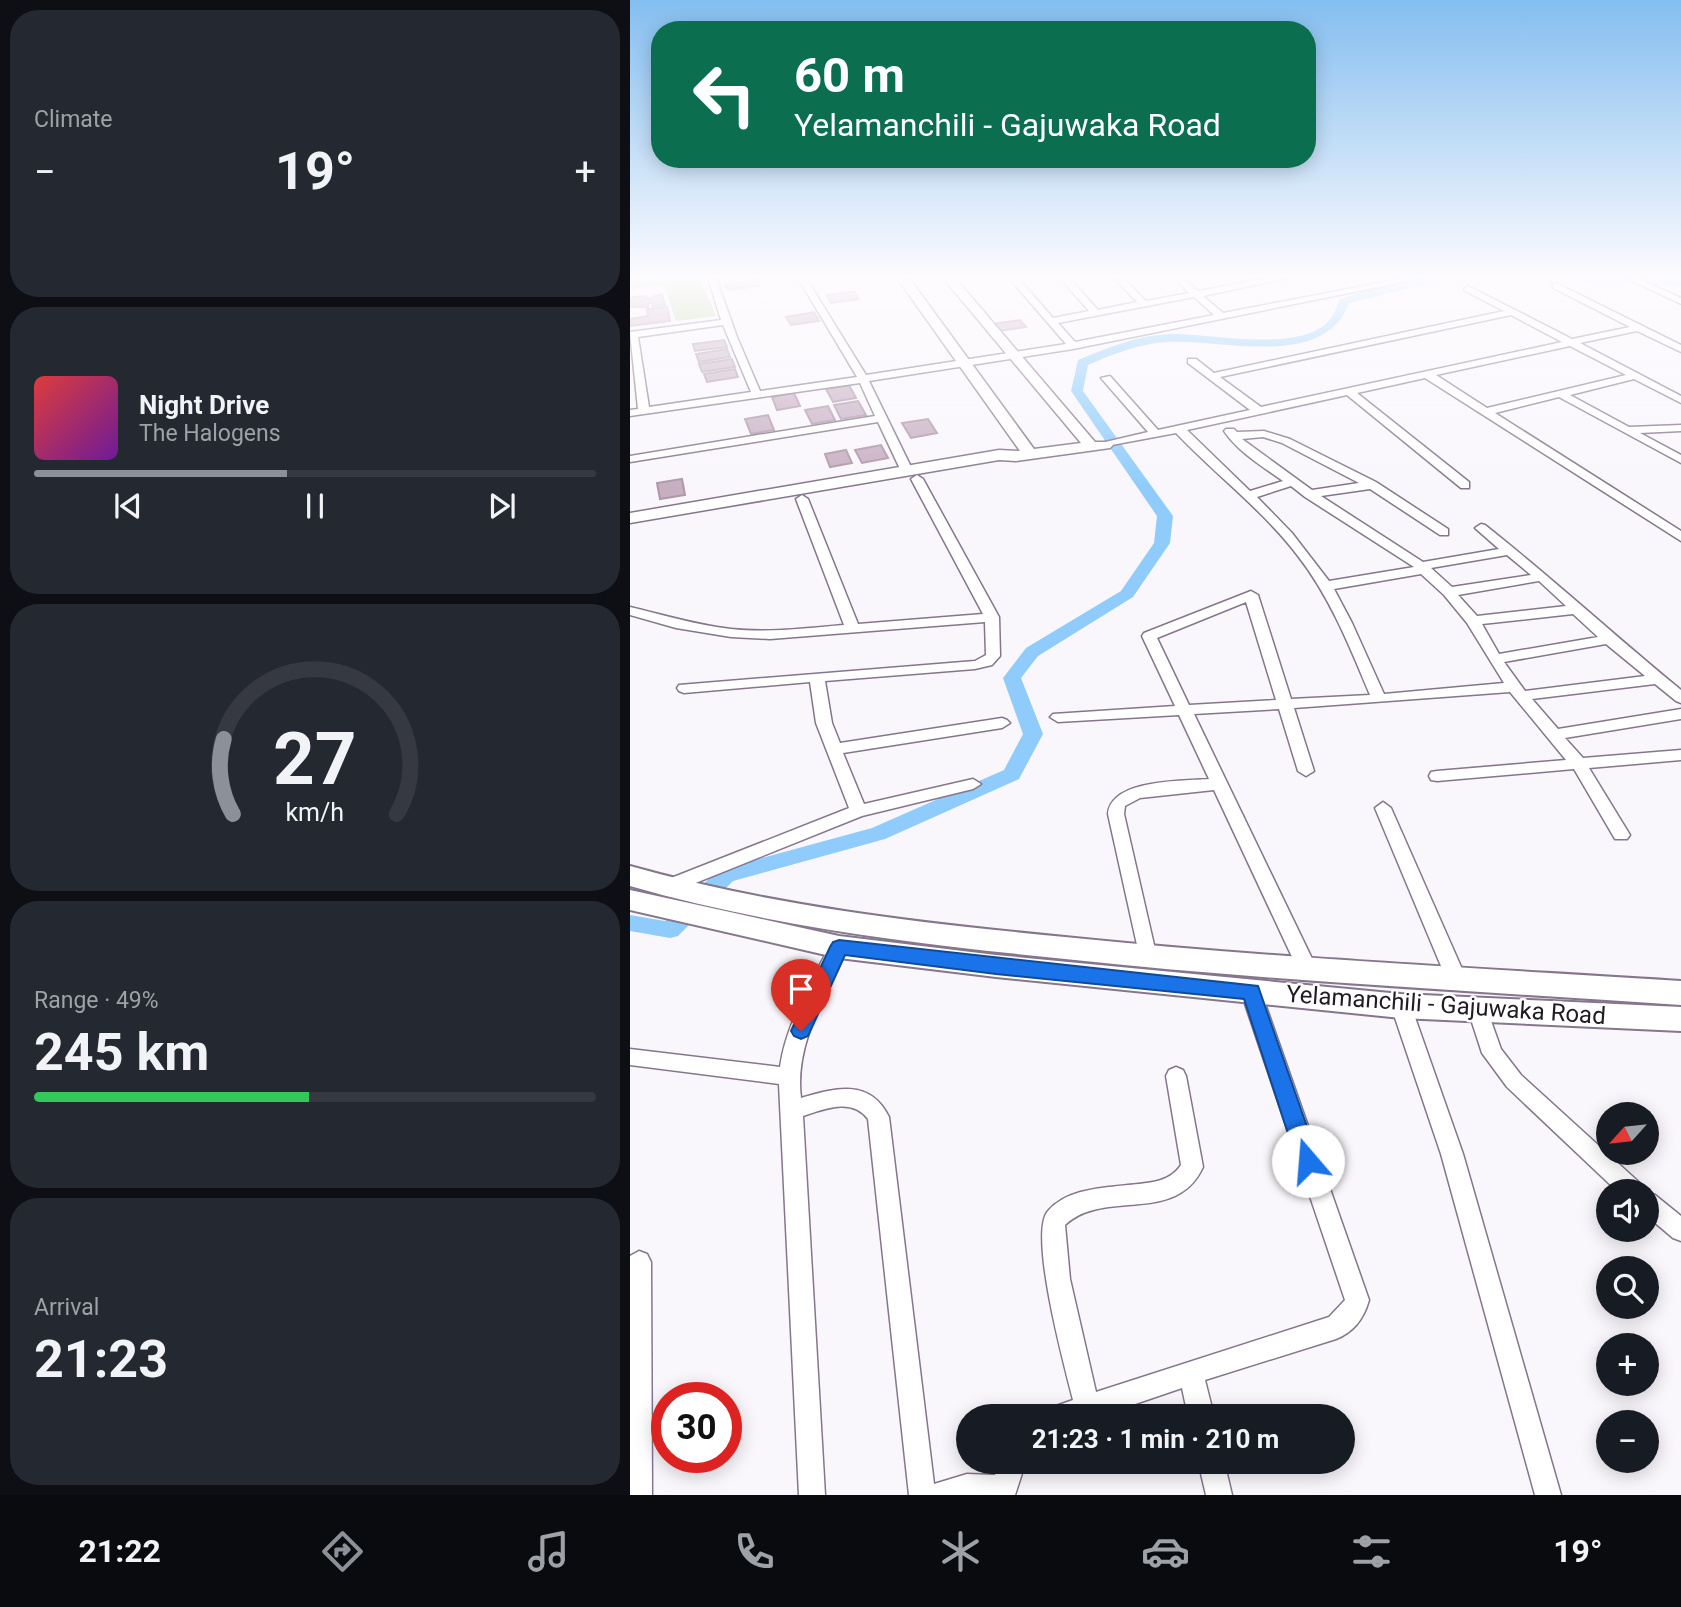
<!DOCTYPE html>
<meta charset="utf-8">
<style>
body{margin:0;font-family:Roboto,sans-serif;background:#242831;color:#f1f3f6;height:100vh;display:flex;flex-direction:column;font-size:26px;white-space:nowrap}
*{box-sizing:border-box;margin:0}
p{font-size:23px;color:#9ea1a6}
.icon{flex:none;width:38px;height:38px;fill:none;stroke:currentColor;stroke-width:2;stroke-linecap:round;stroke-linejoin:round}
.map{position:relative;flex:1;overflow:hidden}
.panel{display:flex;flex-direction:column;gap:10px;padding:10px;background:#0d0f14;width:630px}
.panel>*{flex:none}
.top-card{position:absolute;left:21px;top:21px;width:665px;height:147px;border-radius:28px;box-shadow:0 4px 18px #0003;background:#0b6e4f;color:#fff;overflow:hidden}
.needle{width:46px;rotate:243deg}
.buttons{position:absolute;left:966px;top:1102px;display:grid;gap:14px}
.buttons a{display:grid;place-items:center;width:63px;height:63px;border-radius:50%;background:#171b24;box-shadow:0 4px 18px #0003;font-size:35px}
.speed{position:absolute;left:21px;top:1382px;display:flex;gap:14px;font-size:35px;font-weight:700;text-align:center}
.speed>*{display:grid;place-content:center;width:91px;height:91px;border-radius:50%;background:#171b24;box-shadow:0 4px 18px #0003;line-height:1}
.speed .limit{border:10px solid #d22;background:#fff;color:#111}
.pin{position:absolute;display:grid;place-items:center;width:60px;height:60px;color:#fff;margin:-72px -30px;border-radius:50% 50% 50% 0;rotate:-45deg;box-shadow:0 0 7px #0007}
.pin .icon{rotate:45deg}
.me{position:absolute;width:77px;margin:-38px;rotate:342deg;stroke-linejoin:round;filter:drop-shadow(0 0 5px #0008)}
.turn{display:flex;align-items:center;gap:24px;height:147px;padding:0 28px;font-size:32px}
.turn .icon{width:91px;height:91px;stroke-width:2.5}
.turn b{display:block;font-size:49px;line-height:60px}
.big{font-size:52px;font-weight:700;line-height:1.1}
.panel .tile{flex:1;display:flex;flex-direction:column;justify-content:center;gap:10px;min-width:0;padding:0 24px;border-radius:28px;background:#242831}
.panel .dial{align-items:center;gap:0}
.dial svg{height:182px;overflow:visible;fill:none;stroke:#363941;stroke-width:7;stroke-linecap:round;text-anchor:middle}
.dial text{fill:#f1f3f6;stroke:none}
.song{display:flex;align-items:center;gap:21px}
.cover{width:84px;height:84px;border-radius:10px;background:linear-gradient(135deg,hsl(0 70% 55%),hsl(280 70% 35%))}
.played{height:7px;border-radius:4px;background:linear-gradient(90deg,#8c9099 45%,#363941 45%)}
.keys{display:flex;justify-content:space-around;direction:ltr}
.heat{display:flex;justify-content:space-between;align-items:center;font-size:38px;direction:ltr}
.charge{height:10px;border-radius:5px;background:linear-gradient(90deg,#34c759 49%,#363941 0)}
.trip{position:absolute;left:326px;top:1404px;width:399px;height:70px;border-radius:35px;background:#171b24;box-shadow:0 4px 18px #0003;font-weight:700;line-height:70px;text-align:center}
.tabs{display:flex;height:112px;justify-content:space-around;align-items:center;background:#090b0e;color:#9ea1a6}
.tabs .icon{width:49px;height:49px}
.tabs .selected{color:#8c9099}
.tabs b{font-size:32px;color:#f1f3f6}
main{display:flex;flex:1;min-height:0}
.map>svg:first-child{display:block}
.green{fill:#b6d599}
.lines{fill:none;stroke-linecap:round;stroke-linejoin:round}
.canal{fill:#8fccfb;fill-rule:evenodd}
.building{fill:#c7afc2;stroke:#ae97a9;stroke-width:2}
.street-casing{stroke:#85768c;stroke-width:3}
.secondary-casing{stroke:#85768c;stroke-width:3}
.primary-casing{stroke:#85768c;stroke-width:4}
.street{fill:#fff;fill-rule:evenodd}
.secondary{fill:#fff;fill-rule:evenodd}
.primary{fill:#fff;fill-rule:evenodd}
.route{fill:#1a73e8;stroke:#114b97;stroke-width:2}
.labels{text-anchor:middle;stroke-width:5;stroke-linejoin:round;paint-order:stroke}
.near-street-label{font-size:24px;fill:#211b24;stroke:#fff}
</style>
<main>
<section class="panel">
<div class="tile"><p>Climate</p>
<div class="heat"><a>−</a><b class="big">19°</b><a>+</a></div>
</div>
<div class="tile">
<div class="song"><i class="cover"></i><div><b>Night Drive</b><p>The Halogens</p></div></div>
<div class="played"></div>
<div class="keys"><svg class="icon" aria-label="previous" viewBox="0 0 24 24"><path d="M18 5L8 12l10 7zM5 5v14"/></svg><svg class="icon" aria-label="pause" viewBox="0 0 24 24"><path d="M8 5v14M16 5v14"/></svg><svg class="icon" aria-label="next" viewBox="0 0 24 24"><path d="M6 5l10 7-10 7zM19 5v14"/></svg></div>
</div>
<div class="tile dial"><svg viewBox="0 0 100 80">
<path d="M14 69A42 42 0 1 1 86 69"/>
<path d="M14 69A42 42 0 0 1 10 36" stroke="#8c9099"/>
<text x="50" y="56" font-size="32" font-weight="700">27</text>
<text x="50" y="72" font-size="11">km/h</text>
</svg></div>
<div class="tile"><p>Range · 49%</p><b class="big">245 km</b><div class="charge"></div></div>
<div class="tile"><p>Arrival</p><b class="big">21:23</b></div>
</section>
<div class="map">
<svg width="1051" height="1495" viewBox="0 0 1051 1495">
<rect width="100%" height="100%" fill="#faf7fc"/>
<polygon class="green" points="0,278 70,278 86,316 46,321 34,285 0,289"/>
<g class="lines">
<g class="canal">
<path d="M800,278H822L719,303C694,371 591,338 536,342C508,344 483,354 458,365L453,391L543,516L540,543L503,597L408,656L391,678L413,734L389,779L255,839L103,881L48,936L40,938L0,931V915L35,921L88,870L242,828L374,770L393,734L373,678L396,648L491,591L524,543L527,516L441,391L448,360C477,348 508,335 540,334C581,333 674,355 701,318C705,313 707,305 710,299L738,290Z"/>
<polygon points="930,278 1051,280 1051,286 935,281"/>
</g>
</g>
<g class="building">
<polygon points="127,280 129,286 98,290 95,285"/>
<polygon points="224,291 229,299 201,303 197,295"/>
<polygon points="32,294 35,305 23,306 22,303 18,303 18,307 0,307 0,299 3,297 16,296 17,299"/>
<polygon points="37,307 40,321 0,326 0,319 18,316 17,309"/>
<polygon points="184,312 189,321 161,325 156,317"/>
<polygon points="390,320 396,327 368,331 362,324"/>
<polygon points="94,340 97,347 65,351 63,344"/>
<polygon points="97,349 100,357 69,362 66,354"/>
<polygon points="102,359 105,367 72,372 69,364"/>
<polygon points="105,369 108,377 77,382 74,374"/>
<polygon points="219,385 226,398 203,402 196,389"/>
<polygon points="164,393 170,406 147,410 142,397"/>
<polygon points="228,401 236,415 211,419 204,405"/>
<polygon points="198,406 205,420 182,424 175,410"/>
<polygon points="138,415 144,430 121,434 115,419"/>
<polygon points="298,419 307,433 281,438 272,423"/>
<polygon points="251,445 258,458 232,463 225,450"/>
<polygon points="216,450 222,463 200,467 195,454"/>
<polygon points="52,479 55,495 30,499 27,483"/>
</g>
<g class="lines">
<defs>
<g id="street">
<path d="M78,278H86L107,337L130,391L227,377L168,278H176L236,375L436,344L379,278H388L423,318L459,311L430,278H439L468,310L507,302L484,278H493L516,301L559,293L544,278H553L568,291L639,278H658L573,296L593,313L775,278H793L443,349L239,381L283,471L277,474L271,471L248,422L0,462V456L245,416L230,383L0,416V410L8,409L0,332L91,320ZM564,297L584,315L445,342L428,323ZM93,325L121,392L19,407L8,337Z"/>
<polygon points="996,278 1007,278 1051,298 1051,304"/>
<path d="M926,283L1051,345V352L1007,331L950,343L1051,396V403L1004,379L940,395L999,427L1051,425V431L1010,433L1051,455V463L929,397L865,413L1051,531V541L795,378L727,393L839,482V488H831L717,395L557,430L620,491L653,481C632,466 608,452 594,431L596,429H604L607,432L634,431L660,439L746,482L818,529V535H810L740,489L691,496L793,562L869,549L845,528L851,524L855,525C922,578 985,636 1051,690V703L1046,701L1025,684L902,699L928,729L1051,709V719L935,738L953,758L1051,750V760L959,768L1000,835L997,839H985L944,769L807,781L801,780L799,776L801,772L807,771L936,760L880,692L664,708L684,771L676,776L668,771L649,709L564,714L687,969L684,974L677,976L670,974L584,790L510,798L495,806L494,814L527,958L525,963L518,965L511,963L478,814C481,779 552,781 579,779L549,715L428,722L420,717L423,714L545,706L512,636L514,633L621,591L628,595L661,699L740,695C720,647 700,597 668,556C633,510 586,475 546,433L471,447V443L518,432L471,378L480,376L528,430L620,410L558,363V359H566L584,373L874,311L835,291L834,289L838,286L942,339L1000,327L923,288V284ZM881,315L932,342L631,407L590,377ZM940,346L996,375L857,408L806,375ZM633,437L652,443L729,483L682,490L612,439ZM661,486L675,497L784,567L699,581L662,533L627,497ZM877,555L901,575L822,587L801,568ZM791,574L814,595L837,623L874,683L754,694L722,623L704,589ZM909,581L936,606L847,616L828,595ZM616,602L646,700L559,705L527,638ZM943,614L968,637L869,654L852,624ZM976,644L1015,676L895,691L874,662Z"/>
<path d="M287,475L293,479L369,617L370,656L362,665L345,669L195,681L202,723L210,743L372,718L377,720L380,723L372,728L213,753L234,804L343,779L351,784L343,789L232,816L43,892H31L28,887L31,882L219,808L186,723L180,682L54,693L49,691L47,688L49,685L345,661L356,655L355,622L140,639L101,637L46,628L0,615V607C34,615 66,625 101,629C139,633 177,628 214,625L166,499L172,495L178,499L228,624L353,614L281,479Z"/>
<polygon points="753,802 761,808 836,978 833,983 826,985 819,983 816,978 745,808"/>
<path d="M209,940L216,942L218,947C196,995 164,1044 171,1098C205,1088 240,1078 259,1117L304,1484L337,1474L365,1475L370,1461H396L385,1495H279L238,1119C222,1097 194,1109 173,1116L195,1495H169L149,1084L0,1065V1049L150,1067C156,1024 182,980 202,942Z"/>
<path d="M621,984L628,987L631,992L739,1300C734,1318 724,1332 706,1339L575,1380L584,1416H558L552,1388L470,1416H419L423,1407L443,1400C435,1368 398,1233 418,1211C437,1189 471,1188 498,1185C518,1183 539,1183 551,1165L536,1076L539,1070L546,1067L553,1070L556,1076L573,1167C546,1226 474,1188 435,1225L440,1279L466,1392L699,1317L715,1300L611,992L614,987Z"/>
<polygon points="771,998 778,1000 781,1006 833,1154 931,1495 905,1495 811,1154 761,1006 764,1000"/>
<polygon points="848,1002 855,1004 871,1049 891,1075 1012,1185 1015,1192 988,1192 877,1087 852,1053 838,1010 841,1004"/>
<polygon points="1017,1192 1025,1195 1051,1216 1051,1241 1043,1238 1017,1216"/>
<polygon points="9,1251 17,1254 21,1262 22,1495 0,1495 0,1256"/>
<polygon points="568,1461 594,1461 602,1495 576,1495"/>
</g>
<polygon id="secondary" points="267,278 279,278 404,449 451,443 313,278 325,278 465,442 480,442 483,445 480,448 386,461 369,460 0,523 0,513 369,450 390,451"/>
<g id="primary">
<path d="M0,866C142,906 289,923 435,937C640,958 846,968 1051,981V1005C846,991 640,981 435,959C288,944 142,927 0,886Z"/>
<polygon points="0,890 209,936 366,955 771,994 1051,1007 1051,1031 771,1018 366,977 209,958 0,910"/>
</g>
</defs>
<use href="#street" class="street-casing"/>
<use href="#secondary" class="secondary-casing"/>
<use href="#primary" class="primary-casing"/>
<use href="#street" class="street"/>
<use href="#secondary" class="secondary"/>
<use href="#primary" class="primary"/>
</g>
<linearGradient id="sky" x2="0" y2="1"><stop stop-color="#84bef0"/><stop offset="0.57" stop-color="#fdfbfe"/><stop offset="1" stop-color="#fdfbfe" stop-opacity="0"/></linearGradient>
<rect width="1051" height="487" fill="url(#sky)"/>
<polygon class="route" points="209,940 628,986 689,1161 686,1168 678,1171 670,1168 667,1161 614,999 366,974 215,955 178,1036 171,1039 164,1036 161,1031 200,947 203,942"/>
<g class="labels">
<g class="near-street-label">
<text transform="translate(816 1005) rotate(4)" y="8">Yelamanchili - Gajuwaka Road</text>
</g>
</g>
</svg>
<div class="buttons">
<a><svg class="needle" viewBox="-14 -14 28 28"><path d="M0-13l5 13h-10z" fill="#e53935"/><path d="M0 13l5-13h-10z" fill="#9ea1a6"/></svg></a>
<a><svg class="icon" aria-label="sound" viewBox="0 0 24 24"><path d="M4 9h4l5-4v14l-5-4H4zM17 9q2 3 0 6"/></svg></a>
<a><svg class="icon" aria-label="search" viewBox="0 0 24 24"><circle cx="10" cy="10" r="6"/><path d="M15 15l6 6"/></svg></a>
<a>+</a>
<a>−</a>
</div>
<div class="speed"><div class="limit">30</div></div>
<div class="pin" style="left:171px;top:1031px;background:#d93025"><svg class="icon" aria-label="arrive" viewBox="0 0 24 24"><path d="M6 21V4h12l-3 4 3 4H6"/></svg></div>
<svg class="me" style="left:678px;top:1161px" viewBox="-20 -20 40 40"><circle r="19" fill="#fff"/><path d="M0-13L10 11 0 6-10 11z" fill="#1a73e8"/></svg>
<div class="trip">21:23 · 1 min · 210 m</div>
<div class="top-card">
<div class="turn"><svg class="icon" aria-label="left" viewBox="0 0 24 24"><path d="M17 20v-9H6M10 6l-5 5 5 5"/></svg><div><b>60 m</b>Yelamanchili - Gajuwaka Road</div></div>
</div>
</div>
</main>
<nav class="tabs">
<b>21:22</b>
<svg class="icon selected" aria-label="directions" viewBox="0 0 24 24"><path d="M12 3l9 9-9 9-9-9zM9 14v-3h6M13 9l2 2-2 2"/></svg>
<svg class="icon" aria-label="music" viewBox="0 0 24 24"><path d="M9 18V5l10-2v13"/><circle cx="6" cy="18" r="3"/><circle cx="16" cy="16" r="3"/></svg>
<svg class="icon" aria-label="phone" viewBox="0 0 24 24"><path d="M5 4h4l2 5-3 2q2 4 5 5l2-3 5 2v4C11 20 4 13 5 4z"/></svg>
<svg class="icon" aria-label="climate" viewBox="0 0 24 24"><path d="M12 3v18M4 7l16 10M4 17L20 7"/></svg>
<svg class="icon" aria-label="car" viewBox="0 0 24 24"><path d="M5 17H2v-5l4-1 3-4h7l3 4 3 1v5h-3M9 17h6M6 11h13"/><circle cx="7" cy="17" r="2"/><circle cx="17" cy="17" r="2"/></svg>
<svg class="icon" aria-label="filters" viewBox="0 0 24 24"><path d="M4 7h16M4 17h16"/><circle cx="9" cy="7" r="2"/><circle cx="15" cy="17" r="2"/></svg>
<b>19°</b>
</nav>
